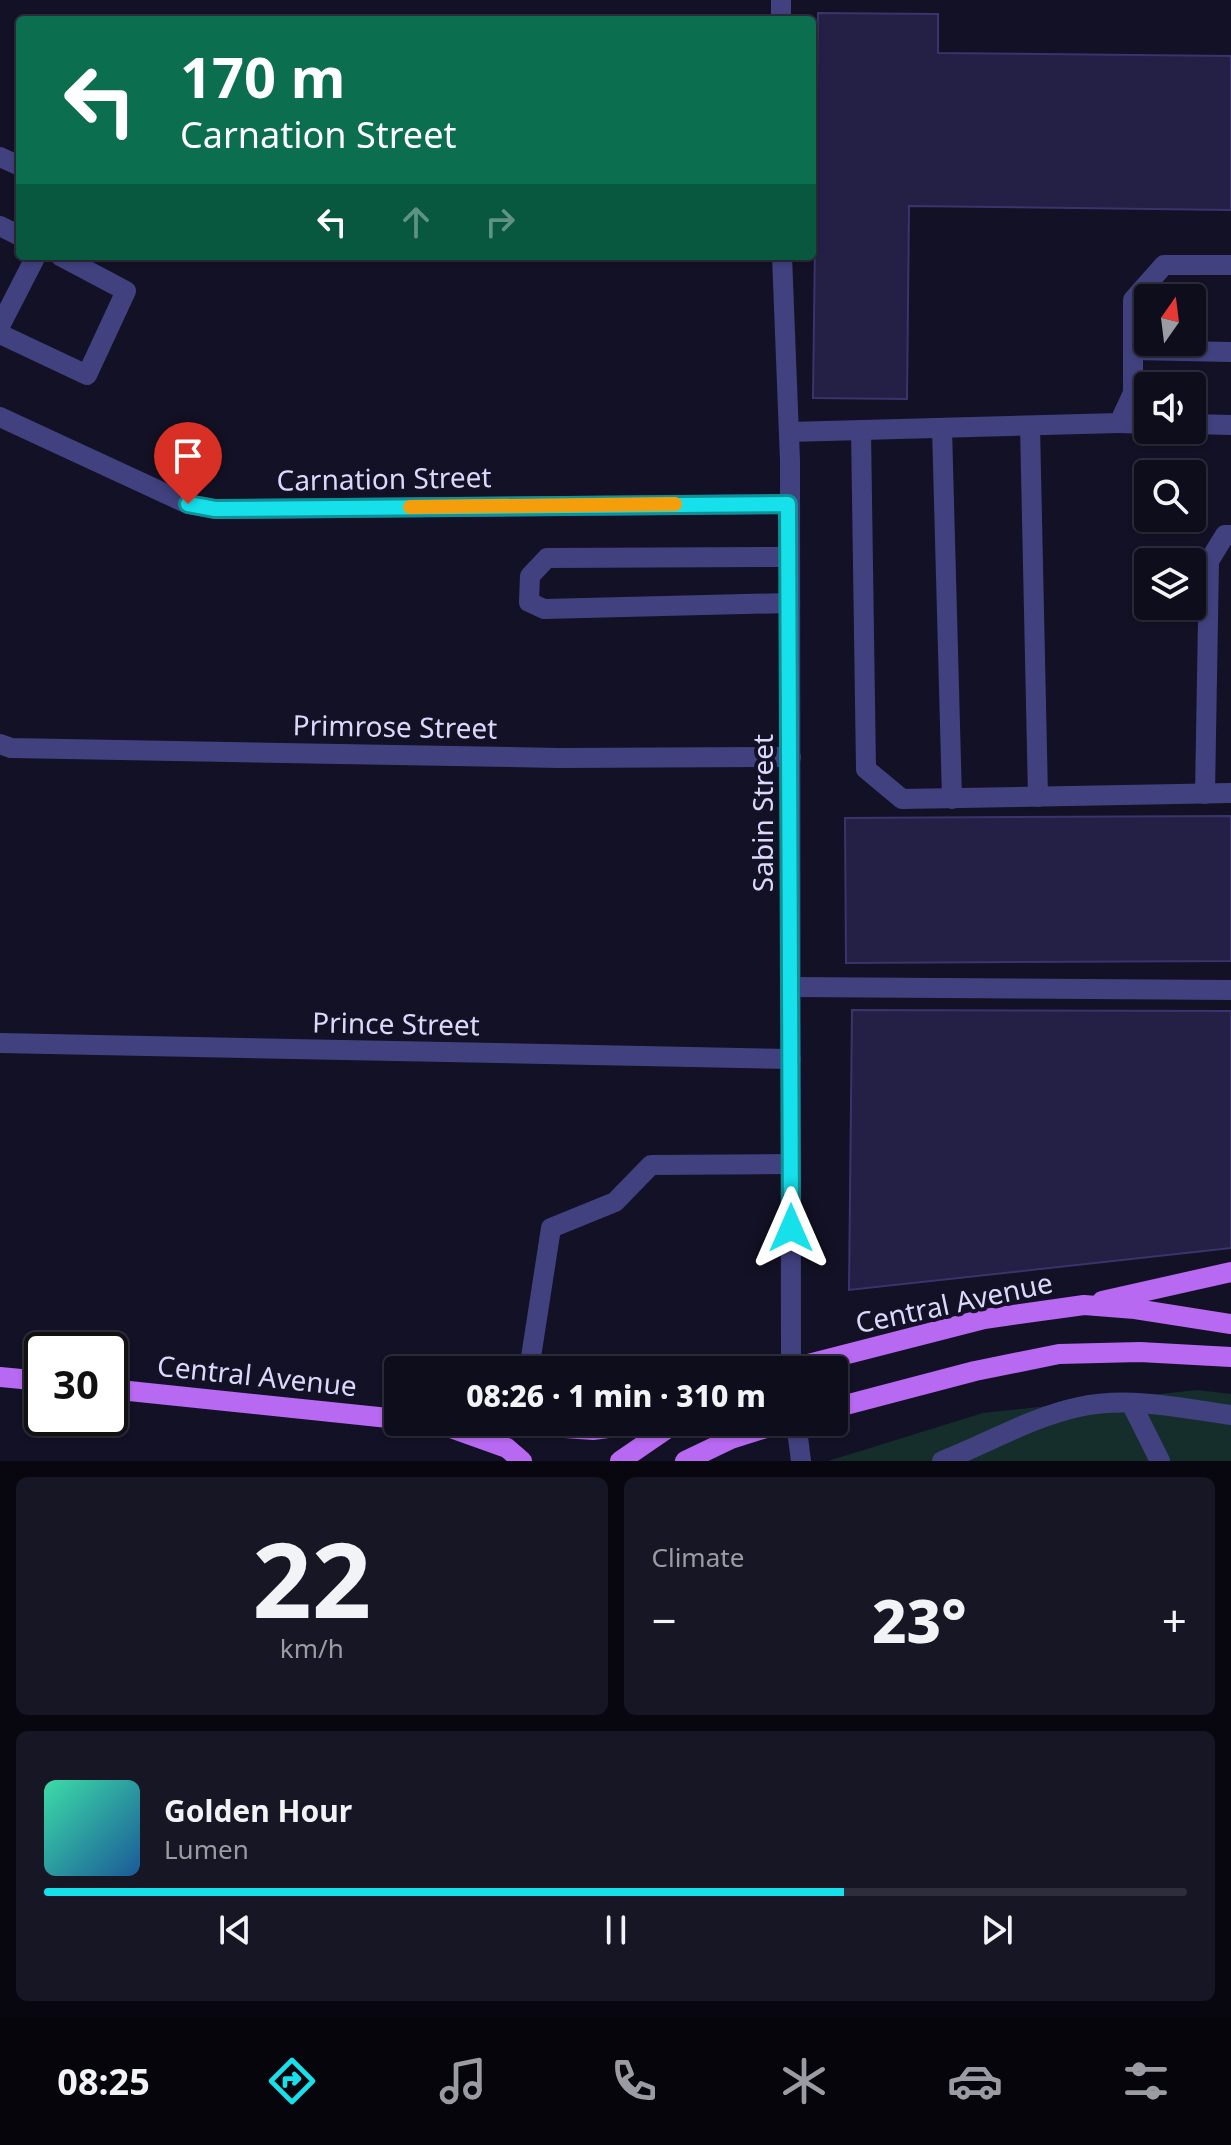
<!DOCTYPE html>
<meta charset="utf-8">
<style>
body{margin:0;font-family:"Noto Sans",sans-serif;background:#171625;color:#f1f3f6;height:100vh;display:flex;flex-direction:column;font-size:30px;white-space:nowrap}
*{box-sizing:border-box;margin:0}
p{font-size:26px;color:#9b9ca3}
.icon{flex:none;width:44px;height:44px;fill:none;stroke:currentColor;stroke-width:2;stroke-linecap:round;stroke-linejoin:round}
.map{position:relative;height:1461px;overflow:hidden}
.drawer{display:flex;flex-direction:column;gap:16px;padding:16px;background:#08070f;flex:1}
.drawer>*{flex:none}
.banner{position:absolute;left:16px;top:16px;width:800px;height:244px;border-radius:8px;box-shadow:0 2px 6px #0004,0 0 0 2px #2e2d3b;background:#0b6e4f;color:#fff;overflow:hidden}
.needle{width:52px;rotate:14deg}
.controls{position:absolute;left:1134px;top:284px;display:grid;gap:16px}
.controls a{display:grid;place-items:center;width:72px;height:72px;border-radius:8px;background:#0e0d1c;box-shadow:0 2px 6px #0004,0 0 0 2px #2e2d3b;font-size:40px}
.speed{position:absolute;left:24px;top:1332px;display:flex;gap:16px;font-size:40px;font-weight:700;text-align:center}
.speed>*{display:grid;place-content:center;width:104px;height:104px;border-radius:50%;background:#0e0d1c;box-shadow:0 2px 6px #0004,0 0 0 2px #2e2d3b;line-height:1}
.speed .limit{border:4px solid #111;border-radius:12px;background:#fff;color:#111}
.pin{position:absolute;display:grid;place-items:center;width:68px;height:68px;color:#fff;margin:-82px -34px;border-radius:50% 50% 50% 0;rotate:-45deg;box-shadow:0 0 8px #0007}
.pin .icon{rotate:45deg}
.me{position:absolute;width:88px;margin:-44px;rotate:0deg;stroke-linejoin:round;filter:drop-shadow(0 0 6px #0008)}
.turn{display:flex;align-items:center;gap:28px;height:168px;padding:0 32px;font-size:36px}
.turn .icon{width:104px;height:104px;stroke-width:2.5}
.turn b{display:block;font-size:56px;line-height:68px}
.lanes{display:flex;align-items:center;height:76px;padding:0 32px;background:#0003;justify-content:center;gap:40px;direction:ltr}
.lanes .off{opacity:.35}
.big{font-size:60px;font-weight:800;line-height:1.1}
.drawer .tile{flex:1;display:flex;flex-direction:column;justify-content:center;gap:12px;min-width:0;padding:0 28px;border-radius:12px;background:#171625}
.drawer .dial{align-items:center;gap:0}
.dial b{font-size:104px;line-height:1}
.song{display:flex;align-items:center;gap:24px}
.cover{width:96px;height:96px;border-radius:12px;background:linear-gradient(135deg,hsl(160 70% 55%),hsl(210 70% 35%))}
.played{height:8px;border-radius:4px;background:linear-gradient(90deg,#16e0ea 70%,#2e2d3b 70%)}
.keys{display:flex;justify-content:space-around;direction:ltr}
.heat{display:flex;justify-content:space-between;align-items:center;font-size:44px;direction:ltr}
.drawer .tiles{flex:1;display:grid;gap:16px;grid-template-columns:1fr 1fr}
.tile:last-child{grid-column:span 2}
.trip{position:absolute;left:384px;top:1356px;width:464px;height:80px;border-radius:8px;background:#0e0d1c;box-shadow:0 2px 6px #0004,0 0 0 2px #2e2d3b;font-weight:800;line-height:80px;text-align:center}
.tabs{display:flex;height:128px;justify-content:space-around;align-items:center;background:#06050b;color:#9b9ca3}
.tabs .icon{width:56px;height:56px}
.tabs .selected{color:#16e0ea}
.tabs b{font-size:36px;color:#f1f3f6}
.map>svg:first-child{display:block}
.green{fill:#152e2c}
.building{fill:#241f44;stroke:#3c336e;stroke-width:2}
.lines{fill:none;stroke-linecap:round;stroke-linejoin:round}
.minor{stroke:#41417f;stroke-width:20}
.major{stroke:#b769f1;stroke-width:20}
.route-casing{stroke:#0e9298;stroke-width:20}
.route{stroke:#16e0ea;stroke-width:14}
.slow{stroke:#f59e0b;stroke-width:14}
.labels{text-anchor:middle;stroke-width:8;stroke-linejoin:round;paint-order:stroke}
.street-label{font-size:28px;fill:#dad8fb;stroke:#131125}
</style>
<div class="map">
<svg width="1231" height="1461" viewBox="0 0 1231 1461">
<rect width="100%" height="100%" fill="#131125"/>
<polygon class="green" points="1197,1390 1231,1394 1231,1461 828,1461 983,1413"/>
<g class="building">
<polygon points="818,13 938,14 938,53 1231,56 1231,210 909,206 907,399 813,398"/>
<polygon points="1231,816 1231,961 846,963 845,818"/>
<polygon points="852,1010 1231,1011 1231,1248 849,1290"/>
</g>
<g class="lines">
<g class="minor">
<polyline points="781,20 781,0"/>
<polyline points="0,157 20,166"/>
<polyline points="0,226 20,236"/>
<polyline points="782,256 790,461 791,1370"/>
<polyline points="0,326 36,256"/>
<polyline points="0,334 87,375 126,291 60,256"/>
<polyline points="1133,350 1231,352"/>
<polyline points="0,417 188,504 215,509 788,504"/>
<polyline points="1119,423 1148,424"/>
<polyline points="1192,424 1231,425"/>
<polyline points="1030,426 1038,797"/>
<polyline points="942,428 952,799"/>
<polyline points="861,430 866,769 902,799 1231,793"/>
<polyline points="789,432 1119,423 1133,393 1133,300 1164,265 1231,265"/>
<polyline points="789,557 547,558 530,576 529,602 544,609 789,603"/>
<polyline points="0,744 11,748 559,758 791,757"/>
<polyline points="1205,794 1209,561 1225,535 1231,535"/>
<polyline points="791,987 1231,990"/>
<polyline points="0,1043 791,1059"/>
<polyline points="529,1370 551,1228 615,1202 651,1165 791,1164"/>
<polyline points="1131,1403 1160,1461"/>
<polyline points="796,1422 801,1461"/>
<path d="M942,1461C987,1444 1031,1417 1079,1407C1129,1396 1181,1408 1231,1415"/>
</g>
<g class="major">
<polyline points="1102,1301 1231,1272"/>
<polyline points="785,1370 984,1319 1084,1305 1135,1309 1231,1324"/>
<polyline points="0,1377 42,1381"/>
<polyline points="110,1389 398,1419"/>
<polyline points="834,1408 975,1371 1059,1354 1140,1352 1231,1357"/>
<polyline points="441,1423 479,1422 593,1430 653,1422"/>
<polyline points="451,1428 507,1448 522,1461"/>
<polyline points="620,1461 677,1422"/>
<polyline points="685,1461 731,1439 785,1422"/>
</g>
</g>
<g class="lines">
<defs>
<polyline id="route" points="188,504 215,509 788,504 791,1228"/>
</defs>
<use href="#route" class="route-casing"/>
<use href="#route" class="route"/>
<polyline class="slow" points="410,507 675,504"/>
</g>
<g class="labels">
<g class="street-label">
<text transform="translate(384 479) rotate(-1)" y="10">Carnation Street</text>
<text transform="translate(395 727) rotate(1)" y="10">Primrose Street</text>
<text transform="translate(763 813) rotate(-90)" y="10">Sabin Street</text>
<text transform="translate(396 1024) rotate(1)" y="10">Prince Street</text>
<text transform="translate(954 1303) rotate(-12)" y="10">Central Avenue</text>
<text transform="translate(257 1376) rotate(6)" y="10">Central Avenue</text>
</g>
</g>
</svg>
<div class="controls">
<a><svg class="needle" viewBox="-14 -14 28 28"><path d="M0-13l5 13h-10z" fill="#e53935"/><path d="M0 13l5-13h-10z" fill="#9b9ca3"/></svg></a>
<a><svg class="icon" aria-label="sound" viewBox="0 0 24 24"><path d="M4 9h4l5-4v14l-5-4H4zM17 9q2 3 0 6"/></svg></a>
<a><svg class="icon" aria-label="search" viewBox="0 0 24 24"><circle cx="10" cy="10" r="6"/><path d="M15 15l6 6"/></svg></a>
<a><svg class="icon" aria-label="layers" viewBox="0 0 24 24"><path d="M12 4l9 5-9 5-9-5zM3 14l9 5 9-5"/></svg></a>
</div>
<div class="speed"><div class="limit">30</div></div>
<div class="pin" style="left:188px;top:504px;background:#d93025"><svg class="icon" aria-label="arrive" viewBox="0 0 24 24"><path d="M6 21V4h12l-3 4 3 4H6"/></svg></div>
<svg class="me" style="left:791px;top:1228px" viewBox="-20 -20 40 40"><path d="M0-17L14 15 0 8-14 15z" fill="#16e0ea" stroke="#fff" stroke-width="4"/></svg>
<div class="trip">08:26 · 1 min · 310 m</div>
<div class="banner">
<div class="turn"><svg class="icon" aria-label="left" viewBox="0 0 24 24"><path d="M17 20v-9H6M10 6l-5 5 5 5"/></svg><div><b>170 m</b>Carnation Street</div></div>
<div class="lanes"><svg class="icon" aria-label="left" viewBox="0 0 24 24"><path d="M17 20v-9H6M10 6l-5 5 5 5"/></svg><svg class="icon off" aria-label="ahead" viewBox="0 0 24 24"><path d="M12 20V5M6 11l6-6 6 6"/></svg><svg class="icon off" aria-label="right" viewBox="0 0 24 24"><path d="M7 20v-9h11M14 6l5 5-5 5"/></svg></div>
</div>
</div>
<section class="drawer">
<div class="tiles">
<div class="tile dial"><b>22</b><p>km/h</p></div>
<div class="tile"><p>Climate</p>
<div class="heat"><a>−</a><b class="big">23°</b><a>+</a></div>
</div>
<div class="tile">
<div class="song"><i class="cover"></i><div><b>Golden Hour</b><p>Lumen</p></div></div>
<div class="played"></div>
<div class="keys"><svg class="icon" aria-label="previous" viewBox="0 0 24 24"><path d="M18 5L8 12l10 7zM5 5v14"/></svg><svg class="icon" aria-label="pause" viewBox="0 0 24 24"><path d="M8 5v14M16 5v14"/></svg><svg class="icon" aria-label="next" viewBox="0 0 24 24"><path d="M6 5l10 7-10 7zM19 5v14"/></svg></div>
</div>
</div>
</section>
<nav class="tabs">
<b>08:25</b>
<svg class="icon selected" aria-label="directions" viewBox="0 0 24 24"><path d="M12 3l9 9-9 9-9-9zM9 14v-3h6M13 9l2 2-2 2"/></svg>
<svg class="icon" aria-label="music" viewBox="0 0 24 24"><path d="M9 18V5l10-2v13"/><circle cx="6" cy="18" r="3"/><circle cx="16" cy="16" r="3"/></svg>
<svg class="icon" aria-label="phone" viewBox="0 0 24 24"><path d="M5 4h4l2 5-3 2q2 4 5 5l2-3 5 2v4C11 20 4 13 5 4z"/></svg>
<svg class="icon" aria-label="climate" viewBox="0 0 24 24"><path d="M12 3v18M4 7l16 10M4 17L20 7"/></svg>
<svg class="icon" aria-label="car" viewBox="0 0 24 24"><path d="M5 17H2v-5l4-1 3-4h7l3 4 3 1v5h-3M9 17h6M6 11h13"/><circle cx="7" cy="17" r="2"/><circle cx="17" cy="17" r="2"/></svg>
<svg class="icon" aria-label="filters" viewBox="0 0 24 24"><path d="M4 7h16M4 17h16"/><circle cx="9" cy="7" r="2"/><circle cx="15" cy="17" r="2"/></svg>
</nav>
